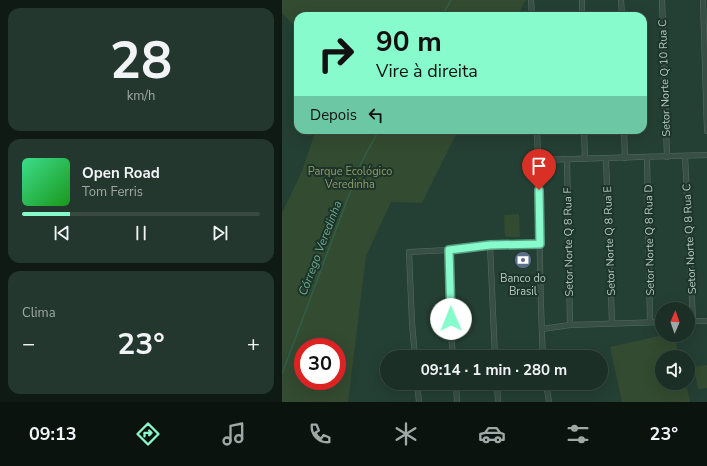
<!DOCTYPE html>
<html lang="pt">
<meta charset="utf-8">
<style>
body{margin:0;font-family:"Nunito Sans",sans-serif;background:#24372e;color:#f1f3f6;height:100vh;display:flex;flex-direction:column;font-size:15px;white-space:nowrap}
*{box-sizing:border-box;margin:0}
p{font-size:13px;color:#a0a9a7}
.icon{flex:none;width:22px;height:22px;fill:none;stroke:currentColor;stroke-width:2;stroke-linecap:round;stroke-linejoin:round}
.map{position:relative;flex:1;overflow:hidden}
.panel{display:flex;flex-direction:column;gap:8px;padding:8px;background:#0f1a15;width:282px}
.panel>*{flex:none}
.hud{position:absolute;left:12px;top:12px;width:353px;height:122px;border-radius:12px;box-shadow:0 4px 16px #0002,0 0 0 1px #394a43;background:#88fbcd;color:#111;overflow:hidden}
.needle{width:26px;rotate:2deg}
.tools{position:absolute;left:373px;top:302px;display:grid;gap:8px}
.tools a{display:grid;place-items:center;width:40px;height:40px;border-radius:50%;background:#1b2f26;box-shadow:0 4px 16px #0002,0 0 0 1px #394a43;font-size:20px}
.speed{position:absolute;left:12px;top:338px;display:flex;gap:8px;font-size:20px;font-weight:700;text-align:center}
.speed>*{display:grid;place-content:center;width:52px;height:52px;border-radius:50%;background:#1b2f26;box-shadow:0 4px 16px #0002,0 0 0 1px #394a43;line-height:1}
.speed .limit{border:6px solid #d22;background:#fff;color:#111}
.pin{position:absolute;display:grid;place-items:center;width:34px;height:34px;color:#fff;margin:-41px -17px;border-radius:50% 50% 50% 0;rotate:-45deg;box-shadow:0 0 4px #0007}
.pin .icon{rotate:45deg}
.me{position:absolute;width:44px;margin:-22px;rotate:359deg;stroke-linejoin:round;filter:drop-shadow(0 0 3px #0008)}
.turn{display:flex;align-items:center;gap:14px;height:84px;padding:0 16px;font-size:18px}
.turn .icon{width:52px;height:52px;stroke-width:2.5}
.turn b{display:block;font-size:28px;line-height:34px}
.then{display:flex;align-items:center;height:38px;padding:0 16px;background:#0003;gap:8px;font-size:15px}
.big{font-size:30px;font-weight:700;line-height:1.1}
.panel .tile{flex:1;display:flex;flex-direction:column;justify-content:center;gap:6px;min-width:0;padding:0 14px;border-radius:12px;background:#24372e}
.panel .dial{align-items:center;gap:0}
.dial b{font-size:52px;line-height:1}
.song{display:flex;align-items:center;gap:12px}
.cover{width:48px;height:48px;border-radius:6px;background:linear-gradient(135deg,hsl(150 70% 55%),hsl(120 70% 35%))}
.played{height:4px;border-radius:2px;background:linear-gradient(90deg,#88fbcd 20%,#394a43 20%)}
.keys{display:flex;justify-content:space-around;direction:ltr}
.heat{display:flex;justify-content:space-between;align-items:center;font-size:22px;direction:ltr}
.trip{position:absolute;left:98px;top:350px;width:228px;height:40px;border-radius:20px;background:#1b2f26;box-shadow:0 4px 16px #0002,0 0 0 1px #394a43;font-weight:700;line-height:40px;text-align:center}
.tab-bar{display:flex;height:64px;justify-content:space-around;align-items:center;background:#0b130f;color:#a0a9a7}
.tab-bar .icon{width:28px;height:28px}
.tab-bar .on{color:#88fbcd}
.tab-bar b{font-size:18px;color:#f1f3f6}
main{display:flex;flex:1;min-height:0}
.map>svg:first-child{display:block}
.green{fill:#334b30;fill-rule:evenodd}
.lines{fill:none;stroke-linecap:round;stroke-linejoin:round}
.stream{stroke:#305e4a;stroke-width:1.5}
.minor-casing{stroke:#566d63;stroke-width:6}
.minor{stroke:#384f45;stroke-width:5}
.route-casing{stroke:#58a385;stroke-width:10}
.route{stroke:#88fbcd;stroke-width:7}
.labels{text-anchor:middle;stroke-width:4;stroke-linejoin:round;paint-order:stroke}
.street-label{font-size:11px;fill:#b4cac1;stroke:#1d342a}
.park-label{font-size:11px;fill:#919c6a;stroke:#1d342a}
.poi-label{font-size:11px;fill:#b4cac1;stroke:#1d342a}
.water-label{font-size:12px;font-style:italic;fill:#6caa8f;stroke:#1d342a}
</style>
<main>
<section class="panel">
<div class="tile dial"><b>28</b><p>km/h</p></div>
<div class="tile">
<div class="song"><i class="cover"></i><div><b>Open Road</b><p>Tom Ferris</p></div></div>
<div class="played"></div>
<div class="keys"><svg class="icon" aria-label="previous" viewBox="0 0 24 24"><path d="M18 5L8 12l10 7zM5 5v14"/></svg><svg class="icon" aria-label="pause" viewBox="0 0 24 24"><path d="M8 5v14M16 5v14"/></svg><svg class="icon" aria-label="next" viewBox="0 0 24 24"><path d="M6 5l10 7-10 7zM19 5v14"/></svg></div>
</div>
<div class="tile"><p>Clima</p>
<div class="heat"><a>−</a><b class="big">23°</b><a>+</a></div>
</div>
</section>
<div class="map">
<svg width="425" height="402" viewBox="0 0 425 402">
<rect width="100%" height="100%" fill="#243f33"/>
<g class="green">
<polygon points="0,0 244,0 235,16 16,16 16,30 0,13"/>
<path d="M34,130H176L140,203L109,202L84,256L66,402H0V213L20,171ZM21,347H55V381H21Z"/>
<polygon points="237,214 238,237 223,237 222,215"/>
<polygon points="381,335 392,335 397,357 380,357 380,383 404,383 408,402 340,402 328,347"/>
<polygon points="425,365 425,388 416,389 412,367"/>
</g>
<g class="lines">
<g class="stream">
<polyline points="160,16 169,0"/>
<polyline points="0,374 79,163 97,130"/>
</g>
<defs>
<g id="minor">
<polyline points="249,0 250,16"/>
<polyline points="300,0 300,16"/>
<polyline points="339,0 340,16"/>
<polyline points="380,0 385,157"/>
<polyline points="421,0 425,131"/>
<path d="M255,130C258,206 257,281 261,357"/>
<polyline points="302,130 303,159"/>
<polyline points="342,130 343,158"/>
<polyline points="403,156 411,321"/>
<polyline points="365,157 368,322"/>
<polyline points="285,159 288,325"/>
<polyline points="324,159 330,323"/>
<polyline points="256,160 425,155"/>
<polyline points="208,245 213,357"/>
<polyline points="167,250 169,333 171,357"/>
<polyline points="406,321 425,321"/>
<polyline points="260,329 288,325 380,322"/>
<polyline points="133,357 130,323 127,252 167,250 208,245 258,244"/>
<polyline points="135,383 137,402"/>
<polyline points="174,383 175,402"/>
<polyline points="215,383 216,402"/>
<polyline points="264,383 267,402"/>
</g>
</defs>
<use href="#minor" class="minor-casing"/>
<use href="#minor" class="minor"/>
</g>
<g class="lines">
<defs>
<polyline id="route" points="169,319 167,250 208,245 258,244 257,190"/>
</defs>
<use href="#route" class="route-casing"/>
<use href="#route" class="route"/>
</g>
<defs>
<symbol id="bank-disc" viewBox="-11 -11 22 22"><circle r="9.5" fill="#5c6f8a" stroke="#1d342a"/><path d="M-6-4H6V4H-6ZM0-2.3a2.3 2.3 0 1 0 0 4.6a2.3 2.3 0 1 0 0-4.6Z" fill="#fff"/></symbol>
</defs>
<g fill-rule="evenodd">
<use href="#bank-disc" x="231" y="250" width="20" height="20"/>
</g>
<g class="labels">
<g class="street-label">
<text transform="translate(382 78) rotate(-92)" y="4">Setor Norte Q 10 Rua C</text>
<text transform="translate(407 239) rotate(-93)" y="4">Setor Norte Q 8 Rua C</text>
<text transform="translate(367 240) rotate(-91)" y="4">Setor Norte Q 8 Rua D</text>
<text transform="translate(327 241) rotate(-92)" y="4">Setor Norte Q 8 Rua E</text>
<text transform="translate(286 242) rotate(-91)" y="4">Setor Norte Q 8 Rua F</text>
</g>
<g class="park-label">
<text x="68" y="175">Parque Ecológico<tspan x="68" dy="13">Veredinha</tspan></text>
</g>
<g class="poi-label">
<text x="241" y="282">Banco do<tspan x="241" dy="13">Brasil</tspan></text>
</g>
<g class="water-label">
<text transform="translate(38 248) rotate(-69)" y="4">Córrego Veredinha</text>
</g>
</g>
</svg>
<div class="tools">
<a><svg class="needle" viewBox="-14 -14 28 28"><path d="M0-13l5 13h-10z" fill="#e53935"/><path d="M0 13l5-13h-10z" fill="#a0a9a7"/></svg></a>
<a><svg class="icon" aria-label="sound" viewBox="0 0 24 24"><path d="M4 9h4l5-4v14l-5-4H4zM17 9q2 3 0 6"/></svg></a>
</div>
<div class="speed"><div class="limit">30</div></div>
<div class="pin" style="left:257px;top:190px;background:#d93025"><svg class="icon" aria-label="arrive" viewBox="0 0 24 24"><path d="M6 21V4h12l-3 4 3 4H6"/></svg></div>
<svg class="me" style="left:169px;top:319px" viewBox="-20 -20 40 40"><circle r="19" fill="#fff"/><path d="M0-13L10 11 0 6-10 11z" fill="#88fbcd"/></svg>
<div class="trip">09:14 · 1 min · 280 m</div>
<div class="hud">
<div class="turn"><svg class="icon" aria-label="right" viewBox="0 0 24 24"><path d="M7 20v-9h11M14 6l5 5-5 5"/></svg><div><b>90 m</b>Vire à direita</div></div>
<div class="then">Depois<svg class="icon" aria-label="left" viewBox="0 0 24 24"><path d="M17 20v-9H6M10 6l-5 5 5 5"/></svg></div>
</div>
</div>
</main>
<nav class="tab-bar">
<b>09:13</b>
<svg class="icon on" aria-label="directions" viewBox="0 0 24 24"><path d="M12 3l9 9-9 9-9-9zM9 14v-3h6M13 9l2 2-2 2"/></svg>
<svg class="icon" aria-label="music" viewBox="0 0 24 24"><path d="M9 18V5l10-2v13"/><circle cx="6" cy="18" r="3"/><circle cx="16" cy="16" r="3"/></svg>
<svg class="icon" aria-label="phone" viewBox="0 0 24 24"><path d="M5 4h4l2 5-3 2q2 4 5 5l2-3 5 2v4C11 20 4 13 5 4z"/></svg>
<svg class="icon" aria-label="climate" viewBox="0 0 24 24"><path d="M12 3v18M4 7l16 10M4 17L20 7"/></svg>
<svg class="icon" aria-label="car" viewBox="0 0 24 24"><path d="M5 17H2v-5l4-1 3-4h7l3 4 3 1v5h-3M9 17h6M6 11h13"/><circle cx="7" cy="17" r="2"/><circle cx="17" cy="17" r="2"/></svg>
<svg class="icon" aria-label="filters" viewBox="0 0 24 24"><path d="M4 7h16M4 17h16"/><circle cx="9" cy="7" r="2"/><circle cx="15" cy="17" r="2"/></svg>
<b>23°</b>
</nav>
